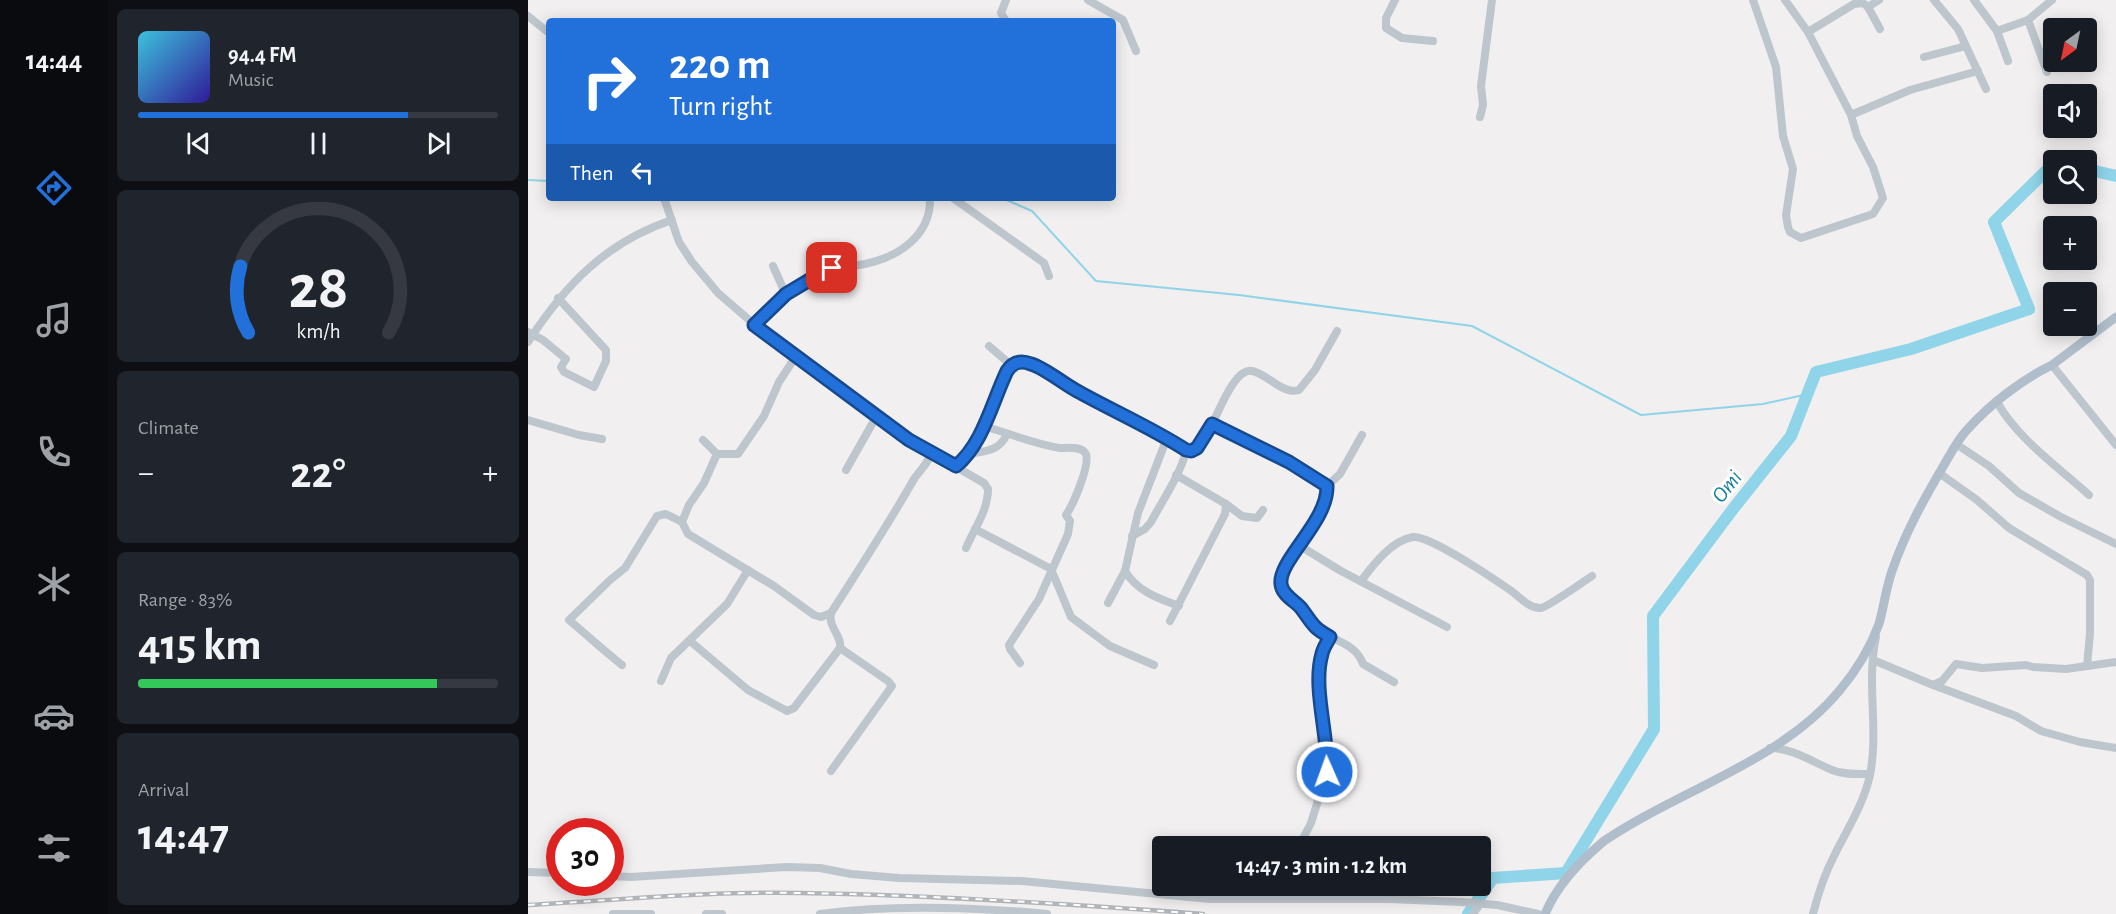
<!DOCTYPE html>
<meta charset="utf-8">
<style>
body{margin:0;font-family:"Alegreya Sans",sans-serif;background:#20242c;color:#f1f3f6;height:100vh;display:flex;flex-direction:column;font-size:22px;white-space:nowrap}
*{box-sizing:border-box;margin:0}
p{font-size:20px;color:#9ea1a6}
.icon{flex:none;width:33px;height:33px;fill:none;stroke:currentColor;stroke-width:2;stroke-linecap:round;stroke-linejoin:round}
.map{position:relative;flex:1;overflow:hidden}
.sheet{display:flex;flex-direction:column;gap:9px;padding:9px;background:#0d0f14;width:420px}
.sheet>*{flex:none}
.top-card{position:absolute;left:18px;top:18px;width:570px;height:183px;border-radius:6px;box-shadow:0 3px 15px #0003;background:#2270d9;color:#fff;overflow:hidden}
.needle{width:39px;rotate:213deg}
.controls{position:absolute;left:1515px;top:18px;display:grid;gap:12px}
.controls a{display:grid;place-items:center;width:54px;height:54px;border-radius:6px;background:#171b24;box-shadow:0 3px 15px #0003;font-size:30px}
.speed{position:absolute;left:18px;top:818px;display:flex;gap:12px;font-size:30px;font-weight:700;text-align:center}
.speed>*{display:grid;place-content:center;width:78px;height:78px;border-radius:50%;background:#171b24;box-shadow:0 3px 15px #0003;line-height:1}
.speed .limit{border:9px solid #d22;background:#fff;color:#111}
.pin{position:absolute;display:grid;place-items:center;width:51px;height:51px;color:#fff;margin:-26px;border-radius:12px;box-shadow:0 3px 9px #0006}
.me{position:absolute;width:66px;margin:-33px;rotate:358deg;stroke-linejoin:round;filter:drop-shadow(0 0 4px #0008)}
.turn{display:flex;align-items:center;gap:21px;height:126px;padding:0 24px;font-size:27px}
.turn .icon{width:78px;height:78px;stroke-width:2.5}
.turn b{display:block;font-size:42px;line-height:51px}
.then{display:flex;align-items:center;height:57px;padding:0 24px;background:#0003;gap:12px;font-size:22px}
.big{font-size:45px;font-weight:700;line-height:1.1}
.sheet .widget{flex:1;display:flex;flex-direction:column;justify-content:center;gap:9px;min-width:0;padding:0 21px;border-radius:9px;background:#20242c}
.sheet .dial{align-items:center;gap:0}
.dial svg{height:156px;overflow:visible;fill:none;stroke:#363941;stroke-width:7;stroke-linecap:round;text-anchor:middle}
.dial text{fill:#f1f3f6;stroke:none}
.song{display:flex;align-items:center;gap:18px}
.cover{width:72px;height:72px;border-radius:9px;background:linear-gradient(135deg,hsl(190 70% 55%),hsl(250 70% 35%))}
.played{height:6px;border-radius:3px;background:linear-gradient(90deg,#2270d9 75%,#363941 75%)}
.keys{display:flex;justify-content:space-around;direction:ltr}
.heat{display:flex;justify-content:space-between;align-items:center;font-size:33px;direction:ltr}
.charge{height:9px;border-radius:4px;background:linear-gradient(90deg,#34c759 83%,#363941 0)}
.trip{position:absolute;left:624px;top:836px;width:339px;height:60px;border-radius:6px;background:#171b24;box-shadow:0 3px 15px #0003;font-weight:700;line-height:60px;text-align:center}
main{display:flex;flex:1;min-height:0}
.tabs{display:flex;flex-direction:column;width:108px;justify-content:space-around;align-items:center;background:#090b0e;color:#9ea1a6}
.tabs .icon{width:42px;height:42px}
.tabs .current{color:#2270d9}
.tabs b{font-size:27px;color:#f1f3f6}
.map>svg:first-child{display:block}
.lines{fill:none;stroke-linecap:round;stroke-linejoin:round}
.stream{stroke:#8fd4e8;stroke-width:2}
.river{stroke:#8fd4e8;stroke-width:12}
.minor{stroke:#bec6cd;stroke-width:8}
.major{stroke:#b0becc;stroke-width:9}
.rail-casing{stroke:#b1b4b9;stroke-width:4.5}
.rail{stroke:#fff;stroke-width:2;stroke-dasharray:7;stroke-linecap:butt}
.route-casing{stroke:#16498d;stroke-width:15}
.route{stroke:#2270d9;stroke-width:10}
.labels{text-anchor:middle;stroke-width:6;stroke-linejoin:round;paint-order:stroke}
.water-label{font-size:22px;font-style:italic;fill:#137e9c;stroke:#fff}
</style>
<main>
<nav class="tabs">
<b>14:44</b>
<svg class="icon current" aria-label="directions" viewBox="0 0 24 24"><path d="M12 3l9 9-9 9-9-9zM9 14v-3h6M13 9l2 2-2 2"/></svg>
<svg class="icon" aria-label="music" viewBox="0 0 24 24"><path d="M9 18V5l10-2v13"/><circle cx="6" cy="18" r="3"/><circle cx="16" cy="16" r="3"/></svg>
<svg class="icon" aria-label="phone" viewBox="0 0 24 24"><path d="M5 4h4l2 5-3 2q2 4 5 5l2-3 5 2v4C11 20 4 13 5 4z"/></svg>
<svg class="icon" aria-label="climate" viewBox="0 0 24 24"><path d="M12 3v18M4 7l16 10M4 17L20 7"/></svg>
<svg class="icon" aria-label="car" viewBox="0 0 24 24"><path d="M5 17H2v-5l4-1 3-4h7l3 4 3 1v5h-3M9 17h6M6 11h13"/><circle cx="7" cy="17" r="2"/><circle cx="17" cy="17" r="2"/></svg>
<svg class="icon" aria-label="filters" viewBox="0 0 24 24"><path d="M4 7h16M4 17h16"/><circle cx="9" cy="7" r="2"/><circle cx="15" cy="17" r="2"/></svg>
</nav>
<section class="sheet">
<div class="widget">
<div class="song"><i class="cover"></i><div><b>94.4 FM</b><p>Music</p></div></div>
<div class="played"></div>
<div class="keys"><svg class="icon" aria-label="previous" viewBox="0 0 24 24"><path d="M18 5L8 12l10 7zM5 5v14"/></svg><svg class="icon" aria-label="pause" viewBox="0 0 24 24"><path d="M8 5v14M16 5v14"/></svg><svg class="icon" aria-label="next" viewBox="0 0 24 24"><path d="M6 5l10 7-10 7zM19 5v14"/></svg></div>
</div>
<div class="widget dial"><svg viewBox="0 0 100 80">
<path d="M14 69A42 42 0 1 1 86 69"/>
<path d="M14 69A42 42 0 0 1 10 35" stroke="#2270d9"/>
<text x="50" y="56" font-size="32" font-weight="700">28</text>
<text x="50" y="72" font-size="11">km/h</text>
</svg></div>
<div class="widget"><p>Climate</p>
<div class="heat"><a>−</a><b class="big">22°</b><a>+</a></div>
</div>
<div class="widget"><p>Range · 83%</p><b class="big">415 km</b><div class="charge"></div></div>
<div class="widget"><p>Arrival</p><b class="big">14:47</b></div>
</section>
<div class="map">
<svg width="1588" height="914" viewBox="0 0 1588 914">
<rect width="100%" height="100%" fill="#f1efef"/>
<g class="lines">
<g class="stream">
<polyline points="1,180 21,181"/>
<polyline points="474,198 504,211 568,281 711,295 944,326 1113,415 1235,404 1280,394"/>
</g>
<g class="river">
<polyline points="1558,169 1588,176"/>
<polyline points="940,914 965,878 1038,873 1126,729 1125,616 1205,509 1263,436 1288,372 1383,349 1501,309 1466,222 1526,163"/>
</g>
<g class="minor">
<polyline points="560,0 595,20 608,51"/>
<polyline points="867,0 858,18 858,28 874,38 905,41"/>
<polyline points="1225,0 1248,67 1255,136 1265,169 1258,215 1260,227 1262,232 1273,238 1345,214 1355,198 1345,167 1329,136 1323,115 1280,32 1257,0"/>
<polyline points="1406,0 1430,29 1458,89"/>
<polyline points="1446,0 1469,31 1480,61"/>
<polyline points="1340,7 1352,29"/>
<polyline points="0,16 21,33"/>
<polyline points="1500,20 1519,72"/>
<polyline points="478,21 473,13 478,0"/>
<polyline points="1469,31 1500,20 1524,0"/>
<polyline points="1280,32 1326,4 1335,3 1340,7 1351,0"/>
<polyline points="1396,57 1438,46"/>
<polyline points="1323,115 1382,90 1450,71"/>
<polyline points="952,117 955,105 953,86 964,0"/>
<path d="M136,198L151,242L164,262L190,293L227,325L348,417L381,440L456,483L460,489C460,511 446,529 438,548"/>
<polyline points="425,198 516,263 521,276"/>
<polyline points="245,266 258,295"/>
<path d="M227,325C238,316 246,305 256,296C266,287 280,280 291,273C305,266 321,267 337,264C370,257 403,236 402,198"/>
<polyline points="0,332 15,340 38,359 33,367 36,372 66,387 78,361 78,350 30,298"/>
<path d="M0,342C37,285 78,242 144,220"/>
<polyline points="461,346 483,365"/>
<polyline points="1524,365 1588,445"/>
<path d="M1469,402C1489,438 1530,467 1561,495"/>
<polyline points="0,420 51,435 74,439"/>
<path d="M684,424C691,412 707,367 724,371C734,373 744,382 753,387C760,390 764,392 771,390L787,370L809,331"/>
<path d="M455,426C481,433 505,444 532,448C539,448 554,446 558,454C562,466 545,505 538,515L542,521L540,534L511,599L481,645L482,649L492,663"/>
<path d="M639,438L610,513L597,571C609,591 629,598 651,606"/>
<polyline points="175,440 189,454 210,454 236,416 251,382 268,356"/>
<polyline points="1428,444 1461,466 1491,493 1533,517 1588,544"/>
<polyline points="189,454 176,483 161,505 154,522 160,534 246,586 286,615 293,617 303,613"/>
<path d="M440,454C457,451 471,452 479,434"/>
<path d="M428,466C454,445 464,400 479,371C485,362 493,360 503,364C518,368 537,384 551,392C587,412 624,427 658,450L663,451L669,448L684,424C724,443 762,463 799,486C800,522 750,560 753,584C754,591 761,597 766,602C776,610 780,622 790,629C806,642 828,643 835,664L866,682"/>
<polyline points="318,470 348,417"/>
<polyline points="1411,473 1449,500 1481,528 1559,575 1562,580 1562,633 1559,666"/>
<polyline points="799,486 812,474 834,435"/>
<polyline points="698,504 714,516 729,518 735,510"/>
<polyline points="447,529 523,569 543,617 582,646 626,665"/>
<path d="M604,536L617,529L623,522C633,503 655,470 658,450"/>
<polyline points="772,546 813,571 919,627"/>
<path d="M833,581C845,565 864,540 885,537C901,535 966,579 982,590C991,596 1001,609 1013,608C1020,607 1055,582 1064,576"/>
<polyline points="580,603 597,571"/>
<polyline points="642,621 697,514 698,504 648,475"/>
<path d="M162,641L220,690L259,711L266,708L312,648C314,635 300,628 303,613C331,569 360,525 386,479C392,470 401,463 403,452"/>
<polyline points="1345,660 1405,685 1414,681 1428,664 1454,668 1498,665 1505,667 1538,669 1588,662"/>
<path d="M94,665C75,650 59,635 41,620L82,580L97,568L129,516L138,514L154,522"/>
<polyline points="133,681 143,658 199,604 220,570"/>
<polyline points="1405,685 1488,716 1513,731 1552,742 1588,748"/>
<path d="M1242,748C1264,748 1285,762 1304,770C1316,775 1330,774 1342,774"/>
<polyline points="303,771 364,686 360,681 312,648"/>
<polyline points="771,846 783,823 799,772 800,756 791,670 794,653 802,637"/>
<polyline points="0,872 32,873"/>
<polyline points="82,876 103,877 259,867 292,868 323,874 371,878 494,881 682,899 862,899 933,902 969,905 1010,914"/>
<polyline points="772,885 794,898"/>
<polyline points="85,914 123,914"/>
<polyline points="178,914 194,914"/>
<path d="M292,914C366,904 445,907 519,914"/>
<polyline points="945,914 952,904"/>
<path d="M1285,914C1290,894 1297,873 1307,854C1320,828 1336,803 1342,775C1351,729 1338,683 1348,637"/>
</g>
<path class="major" d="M1017,914C1029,885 1052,861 1076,841C1151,790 1253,762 1312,690C1328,671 1342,648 1351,624C1356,606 1358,588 1364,571C1377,533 1396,499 1416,465C1423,453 1429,441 1438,431C1461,405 1493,380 1524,365L1588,317"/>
<defs>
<path id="rail" d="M0,905C90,900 182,891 272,893C406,895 541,904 675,914"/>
</defs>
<use href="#rail" class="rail-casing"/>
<use href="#rail" class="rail"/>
</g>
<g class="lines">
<defs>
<path id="route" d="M304,268L293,273L258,294L226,325L381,440L428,466C455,444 464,402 479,371C485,362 493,360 503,364C517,368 537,385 551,392C587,412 624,428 658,450L663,451L669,448L684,424L761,462L799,486C800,522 750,560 753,584C754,595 767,601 773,608C785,624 784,627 802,637C799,643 795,648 794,654C784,687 801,737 799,772"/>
</defs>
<use href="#route" class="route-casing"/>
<use href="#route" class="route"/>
</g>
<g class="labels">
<g class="water-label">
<text transform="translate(1198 486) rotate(-52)" y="8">Omi</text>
</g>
</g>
</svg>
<div class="controls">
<a><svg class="needle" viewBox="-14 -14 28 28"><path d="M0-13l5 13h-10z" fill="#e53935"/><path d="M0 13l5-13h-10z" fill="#9ea1a6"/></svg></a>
<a><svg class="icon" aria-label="sound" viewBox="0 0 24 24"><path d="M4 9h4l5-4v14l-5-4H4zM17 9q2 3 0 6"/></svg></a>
<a><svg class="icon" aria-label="search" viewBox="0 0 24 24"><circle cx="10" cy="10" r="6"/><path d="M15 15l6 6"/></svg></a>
<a>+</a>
<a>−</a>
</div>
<div class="speed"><div class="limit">30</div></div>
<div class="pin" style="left:304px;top:268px;background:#d93025"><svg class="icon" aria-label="arrive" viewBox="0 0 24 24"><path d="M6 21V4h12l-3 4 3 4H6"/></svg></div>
<svg class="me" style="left:799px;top:772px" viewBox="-20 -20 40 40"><circle r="17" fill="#2270d9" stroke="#fff" stroke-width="3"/><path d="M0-11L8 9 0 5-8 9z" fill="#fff"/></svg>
<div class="trip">14:47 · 3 min · 1.2 km</div>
<div class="top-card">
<div class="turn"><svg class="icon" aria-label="right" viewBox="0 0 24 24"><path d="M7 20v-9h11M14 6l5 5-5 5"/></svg><div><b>220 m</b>Turn right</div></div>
<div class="then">Then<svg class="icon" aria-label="left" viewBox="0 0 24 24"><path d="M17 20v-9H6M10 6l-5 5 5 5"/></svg></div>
</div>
</div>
</main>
